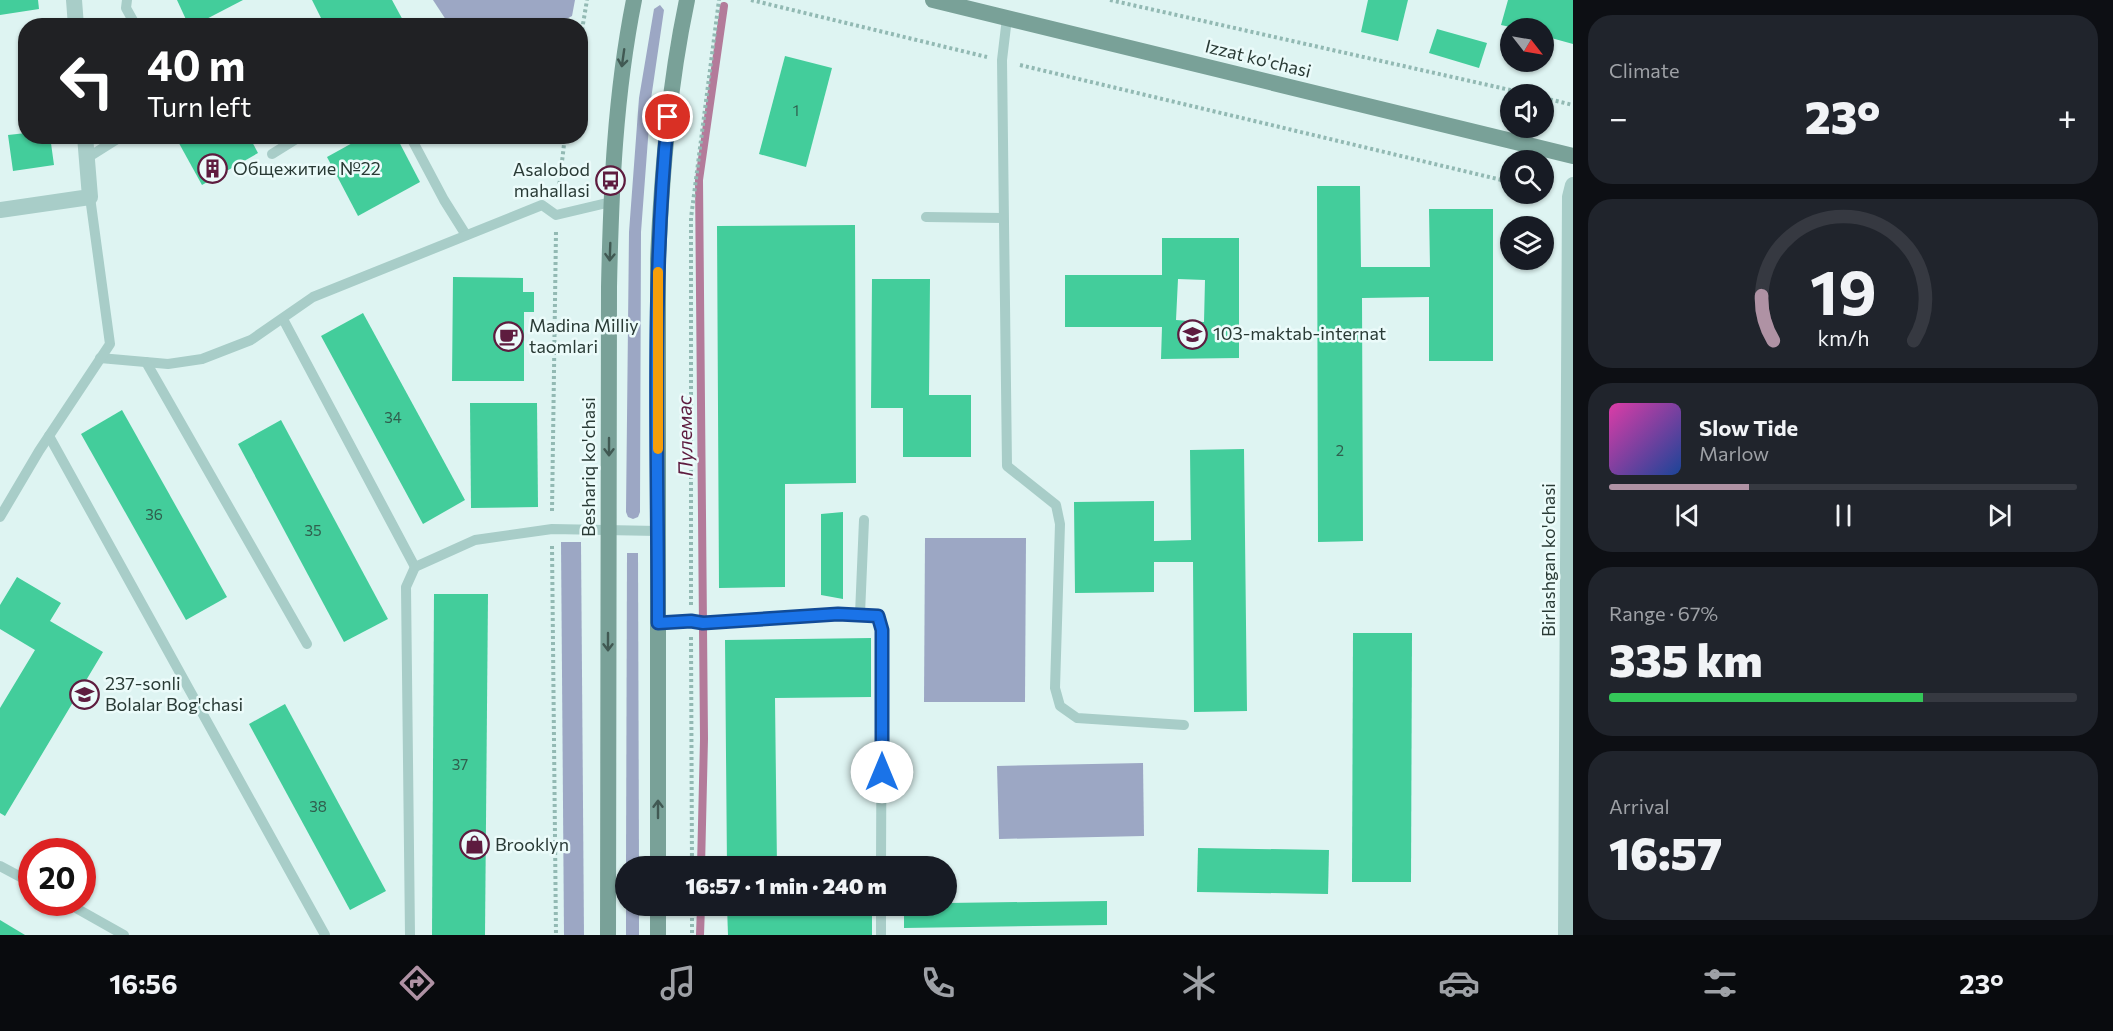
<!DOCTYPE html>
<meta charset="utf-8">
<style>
body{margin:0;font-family:Commissioner,sans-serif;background:#20242c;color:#f1f3f6;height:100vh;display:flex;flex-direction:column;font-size:22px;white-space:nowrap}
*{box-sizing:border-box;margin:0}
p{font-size:20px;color:#9ea1a6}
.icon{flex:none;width:33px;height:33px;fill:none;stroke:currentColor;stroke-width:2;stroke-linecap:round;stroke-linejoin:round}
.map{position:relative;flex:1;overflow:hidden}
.side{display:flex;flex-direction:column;gap:15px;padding:15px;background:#0d0f14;width:540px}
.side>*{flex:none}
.top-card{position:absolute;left:18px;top:18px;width:570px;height:126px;border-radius:24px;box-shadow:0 2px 4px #0004;background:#202124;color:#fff;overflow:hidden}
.needle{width:39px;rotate:121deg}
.fabs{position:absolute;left:1500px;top:18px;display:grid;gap:12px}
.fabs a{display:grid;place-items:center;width:54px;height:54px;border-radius:50%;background:#171b24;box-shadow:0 2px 4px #0004;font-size:30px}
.speed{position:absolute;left:18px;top:838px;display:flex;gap:12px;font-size:30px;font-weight:700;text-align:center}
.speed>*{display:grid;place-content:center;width:78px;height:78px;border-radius:50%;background:#171b24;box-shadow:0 2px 4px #0004;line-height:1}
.speed .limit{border:9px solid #d22;background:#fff;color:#111}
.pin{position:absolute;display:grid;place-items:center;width:51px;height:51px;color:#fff;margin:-26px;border:3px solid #fff;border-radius:50%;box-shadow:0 2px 6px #0007}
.me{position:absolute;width:66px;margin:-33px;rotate:0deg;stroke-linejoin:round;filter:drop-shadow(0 0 4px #0008)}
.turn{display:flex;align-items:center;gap:21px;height:126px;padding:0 30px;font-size:27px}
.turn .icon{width:78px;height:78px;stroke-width:2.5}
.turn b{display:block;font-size:42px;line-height:51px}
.big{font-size:45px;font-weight:800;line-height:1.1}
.side .card{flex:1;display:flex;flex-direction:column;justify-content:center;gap:9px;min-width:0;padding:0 21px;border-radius:24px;background:#20242c}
.side .dial{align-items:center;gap:0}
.dial svg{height:156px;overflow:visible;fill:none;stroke:#363941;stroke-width:7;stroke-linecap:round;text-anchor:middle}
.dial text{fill:#f1f3f6;stroke:none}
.song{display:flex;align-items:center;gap:18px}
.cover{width:72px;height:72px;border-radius:9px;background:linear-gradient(135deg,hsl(320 70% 55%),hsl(220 70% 35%))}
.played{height:6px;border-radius:3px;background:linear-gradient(90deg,#af92a4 30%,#363941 30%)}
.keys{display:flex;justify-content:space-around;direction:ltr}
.heat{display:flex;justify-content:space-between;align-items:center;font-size:33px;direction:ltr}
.charge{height:9px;border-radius:4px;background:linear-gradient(90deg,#34c759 67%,#363941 0)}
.trip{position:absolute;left:615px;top:856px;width:342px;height:60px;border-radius:30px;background:#171b24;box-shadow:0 2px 4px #0004;font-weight:800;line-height:60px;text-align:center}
.dock{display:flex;height:96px;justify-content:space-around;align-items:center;background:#090b0e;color:#9ea1a6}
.dock .icon{width:42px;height:42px}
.dock .current{color:#af92a4}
.dock b{font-size:27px;color:#f1f3f6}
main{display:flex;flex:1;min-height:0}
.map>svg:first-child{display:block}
.green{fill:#9ca7c4}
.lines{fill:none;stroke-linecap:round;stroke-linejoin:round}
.stream{stroke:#b37b9a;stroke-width:8}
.building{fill:#43cd9b;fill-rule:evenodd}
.path{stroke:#92b9b3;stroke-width:4;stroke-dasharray:3 3;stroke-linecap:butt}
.service{stroke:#a8cdc8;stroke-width:10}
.minor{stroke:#a8cdc8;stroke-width:16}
.secondary{stroke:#79a198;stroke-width:16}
.oneway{stroke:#415953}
.route-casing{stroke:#114b97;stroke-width:15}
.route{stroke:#1a73e8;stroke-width:10}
.slow{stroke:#f59e0b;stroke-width:10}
.labels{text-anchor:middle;stroke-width:5;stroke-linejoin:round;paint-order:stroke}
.number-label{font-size:15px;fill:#305f4e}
.street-label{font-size:18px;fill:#293a35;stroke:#ebfbfa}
.poi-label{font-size:18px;fill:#293a35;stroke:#ebfbfa;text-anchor:start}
.water-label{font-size:20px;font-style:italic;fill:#5e1c3f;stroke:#ebfbfa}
</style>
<main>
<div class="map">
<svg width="1573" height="935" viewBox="0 0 1573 935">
<rect width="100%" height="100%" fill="#def4f2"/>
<g class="green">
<polygon points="433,0 575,0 572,16 555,25 450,26"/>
<polygon points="660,5 664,10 651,99 641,232 640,512 638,517 633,519 628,517 626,512 629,232 639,98 654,9"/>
<polygon points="925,538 1026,538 1025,702 924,702"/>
<polygon points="561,542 581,542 584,935 564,935"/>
<polygon points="627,553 638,553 639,867 626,867"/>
<polygon points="1143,763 1144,836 999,839 997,766"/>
<rect x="626" y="906" width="13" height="29"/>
</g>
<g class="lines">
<g class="stream">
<polyline points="701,867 704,739 699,180 724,6"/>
<polyline points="700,935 701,906"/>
</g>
</g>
<g class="building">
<polygon points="0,0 38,0 39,9 0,15"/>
<polygon points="177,0 243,0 193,26 189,26"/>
<polygon points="312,0 392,0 405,24 402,26 325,26"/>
<polygon points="1368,0 1408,0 1398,41 1361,32"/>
<polygon points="1508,0 1573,0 1573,44 1544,36 1544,28 1515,28 1501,25"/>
<polygon points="1437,29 1487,43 1479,68 1429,53"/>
<polygon points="785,56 832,68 806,167 759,154"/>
<polygon points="26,133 26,136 50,136 54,165 13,171 8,135"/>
<polygon points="175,136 249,136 258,153 202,185"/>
<polygon points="365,136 396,136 420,182 358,216 327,157"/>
<polygon points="1317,186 1360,186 1361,267 1430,267 1429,209 1493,209 1493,361 1429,361 1429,297 1362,298 1363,541 1318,542"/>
<polygon points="855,225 856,483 785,484 785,587 719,588 717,226"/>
<path d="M1162,238H1239V358L1161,359L1162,327H1065V275H1162ZM1178,279L1205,280L1204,322L1176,320Z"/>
<polygon points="453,277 523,278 523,292 534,292 534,312 524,312 524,381 452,381"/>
<polygon points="872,279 930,279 929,395 971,395 971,457 903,457 903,408 871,408"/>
<polygon points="363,313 465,500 423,524 321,336"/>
<polygon points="470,403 537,403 538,507 471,508"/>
<polygon points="122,410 227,597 186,620 81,434"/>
<polygon points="281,420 388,619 344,642 238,444"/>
<polygon points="1244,449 1247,711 1194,712 1193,562 1154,562 1154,592 1075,593 1074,502 1154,501 1154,541 1191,540 1190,450"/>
<polygon points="843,512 843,599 821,595 821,514"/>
<polygon points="17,577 61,603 50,621 103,652 5,816 0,813 0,708 35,650 0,629 0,605"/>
<polygon points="434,594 488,594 485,935 432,935"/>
<polygon points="1353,633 1412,633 1411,882 1352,882"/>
<polygon points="871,638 871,697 775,698 777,867 727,867 725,640"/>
<polygon points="285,704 386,891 350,910 249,724"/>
<polygon points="1198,848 1329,850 1328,894 1197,892"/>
<polygon points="1107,901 1107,925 904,928 904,906 946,906 946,903"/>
<polygon points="727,906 872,906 872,935 728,935"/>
<polygon points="0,920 25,935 0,935"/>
</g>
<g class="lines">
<g class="path">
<polyline points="751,0 987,57"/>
<polyline points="1110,0 1528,94"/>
<polyline points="580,42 587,0"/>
<polyline points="1020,65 1510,182"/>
<polyline points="1544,98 1573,105"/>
<polyline points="558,196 565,136"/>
<polyline points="552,511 556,231"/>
<polyline points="552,546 556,935"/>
<polyline points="691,605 691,218 719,0"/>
<polyline points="691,637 692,867"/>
<polyline points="692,906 692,935"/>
</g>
<g class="service">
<polyline points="127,0 126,8 136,26"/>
<polyline points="1007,18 1002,60 1007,466 1056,505 1060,524 1055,688 1060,706 1077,718 1184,725"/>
<polyline points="410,136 444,200 466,235"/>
<polyline points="272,154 301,136"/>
<polyline points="87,158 122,136"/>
<polyline points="926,217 1003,218"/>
<polyline points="283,319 415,567"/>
<polyline points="100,358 168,364 202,359 251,340 313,297 542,205 556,215 611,202"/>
<polyline points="146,362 307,644"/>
<polyline points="49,436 325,935"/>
<polyline points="0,517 39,451 110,344 90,197"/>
<polyline points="860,614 877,616 882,630 881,867"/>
<polyline points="658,623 691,621 703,623 860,614 864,520"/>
<polyline points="0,866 32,883"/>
<polyline points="67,903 124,935"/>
<polyline points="410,935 406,587 415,567 475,540 552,529 658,531"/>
<polyline points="881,935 881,906"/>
</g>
<g class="minor">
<polyline points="74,0 76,26"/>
<polyline points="0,210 90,197 85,136"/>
<polyline points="1566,935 1570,197 1573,185"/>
</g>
<g class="secondary">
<polyline points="933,0 1573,156"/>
<path d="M658,867V259C662,172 669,85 687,0"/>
<polyline points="658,906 658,935"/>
<path d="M608,935L609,287C611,190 615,95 634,0"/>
</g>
</g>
<defs><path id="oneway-shaft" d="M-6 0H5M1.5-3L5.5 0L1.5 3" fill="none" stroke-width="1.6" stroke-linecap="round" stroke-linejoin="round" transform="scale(1.5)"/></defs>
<g class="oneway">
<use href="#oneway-shaft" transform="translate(623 58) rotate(98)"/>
<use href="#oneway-shaft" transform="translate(610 252) rotate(92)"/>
<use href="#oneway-shaft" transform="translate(609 447) rotate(90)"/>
<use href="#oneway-shaft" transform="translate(608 642) rotate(90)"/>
<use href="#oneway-shaft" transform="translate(658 809) rotate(-90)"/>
</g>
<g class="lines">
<defs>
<path id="route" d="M668,117C651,285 658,455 658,623L691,621L703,623L838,614L878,616L882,630V772"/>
</defs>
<use href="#route" class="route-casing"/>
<use href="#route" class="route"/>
<polyline class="slow" points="658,449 658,272"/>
</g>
<defs>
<symbol id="building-ring" viewBox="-11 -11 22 22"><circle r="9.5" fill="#ebfbfa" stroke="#5e1c3f" stroke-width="1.5"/><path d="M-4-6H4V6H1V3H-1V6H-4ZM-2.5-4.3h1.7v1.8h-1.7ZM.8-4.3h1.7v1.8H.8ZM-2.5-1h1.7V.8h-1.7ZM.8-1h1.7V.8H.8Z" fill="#5e1c3f"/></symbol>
<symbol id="bus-ring" viewBox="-11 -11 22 22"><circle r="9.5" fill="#ebfbfa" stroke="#5e1c3f" stroke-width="1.5"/><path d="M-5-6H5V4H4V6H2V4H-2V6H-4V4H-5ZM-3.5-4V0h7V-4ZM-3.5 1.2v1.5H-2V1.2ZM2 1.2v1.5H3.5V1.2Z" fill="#5e1c3f"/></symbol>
<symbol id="school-ring" viewBox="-11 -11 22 22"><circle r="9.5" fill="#ebfbfa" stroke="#5e1c3f" stroke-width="1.5"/><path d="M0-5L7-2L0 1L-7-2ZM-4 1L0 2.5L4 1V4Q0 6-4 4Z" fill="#5e1c3f"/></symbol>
<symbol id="cafe-ring" viewBox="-11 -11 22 22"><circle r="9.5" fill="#ebfbfa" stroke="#5e1c3f" stroke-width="1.5"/><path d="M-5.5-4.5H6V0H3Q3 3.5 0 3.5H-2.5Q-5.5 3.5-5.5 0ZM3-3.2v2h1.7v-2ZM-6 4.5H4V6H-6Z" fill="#5e1c3f"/></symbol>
<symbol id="shop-ring" viewBox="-11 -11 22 22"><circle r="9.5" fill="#ebfbfa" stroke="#5e1c3f" stroke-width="1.5"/><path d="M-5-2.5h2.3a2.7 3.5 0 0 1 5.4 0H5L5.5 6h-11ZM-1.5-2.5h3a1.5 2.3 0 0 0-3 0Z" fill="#5e1c3f"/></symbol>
</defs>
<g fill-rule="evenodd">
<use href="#building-ring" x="196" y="152" width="33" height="33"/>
<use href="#bus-ring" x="594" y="164" width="33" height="33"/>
<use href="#school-ring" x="1176" y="318" width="33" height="33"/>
<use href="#cafe-ring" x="492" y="320" width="33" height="33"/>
<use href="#school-ring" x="68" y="678" width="33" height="33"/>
<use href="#shop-ring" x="458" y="828" width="33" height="33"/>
</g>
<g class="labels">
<g class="number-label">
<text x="796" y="116">1</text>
<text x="393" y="423">34</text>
<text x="1340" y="456">2</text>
<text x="154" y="520">36</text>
<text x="313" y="536">35</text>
<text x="460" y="770">37</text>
<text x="318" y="812">38</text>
</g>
<g class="street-label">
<text transform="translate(1258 59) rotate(14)" y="6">Izzat ko'chasi</text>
<text transform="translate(589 467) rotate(-90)" y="6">Beshariq ko'chasi</text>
<text transform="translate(1549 560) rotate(-90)" y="6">Birlashgan ko'chasi</text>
</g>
<g class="poi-label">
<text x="233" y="175">Общежитие №22</text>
<text x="590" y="176" text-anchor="end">Asalobod<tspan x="590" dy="21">mahallasi</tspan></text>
<text x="529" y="332">Madina Milliy<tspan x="529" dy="21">taomlari</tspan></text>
<text x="1213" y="340">103-maktab-internat</text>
<text x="105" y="690">237-sonli<tspan x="105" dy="21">Bolalar Bog'chasi</tspan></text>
<text x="495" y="851">Brooklyn</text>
</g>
<g class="water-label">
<text transform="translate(685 436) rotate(-91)" y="7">Пулемас</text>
</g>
</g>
</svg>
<div class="fabs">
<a><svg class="needle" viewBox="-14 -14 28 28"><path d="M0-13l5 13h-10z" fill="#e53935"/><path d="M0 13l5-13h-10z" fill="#9ea1a6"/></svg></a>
<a><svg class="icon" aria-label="sound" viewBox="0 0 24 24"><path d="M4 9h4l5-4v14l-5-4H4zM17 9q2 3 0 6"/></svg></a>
<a><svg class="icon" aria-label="search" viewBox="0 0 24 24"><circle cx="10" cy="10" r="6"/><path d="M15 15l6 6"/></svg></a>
<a><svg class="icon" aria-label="layers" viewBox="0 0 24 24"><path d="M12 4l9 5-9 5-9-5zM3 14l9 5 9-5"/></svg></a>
</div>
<div class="speed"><div class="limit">20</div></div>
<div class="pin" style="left:668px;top:117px;background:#d93025"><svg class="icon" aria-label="arrive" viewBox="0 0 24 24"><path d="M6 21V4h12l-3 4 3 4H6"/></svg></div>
<svg class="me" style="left:882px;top:772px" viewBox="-20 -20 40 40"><circle r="19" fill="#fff"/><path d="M0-13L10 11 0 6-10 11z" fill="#1a73e8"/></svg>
<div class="trip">16:57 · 1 min · 240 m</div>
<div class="top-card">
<div class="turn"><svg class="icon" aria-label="left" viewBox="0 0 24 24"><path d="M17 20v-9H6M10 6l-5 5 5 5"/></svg><div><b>40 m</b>Turn left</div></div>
</div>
</div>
<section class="side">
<div class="card"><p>Climate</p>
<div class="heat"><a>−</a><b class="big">23°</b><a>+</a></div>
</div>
<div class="card dial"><svg viewBox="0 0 100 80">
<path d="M14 69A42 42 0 1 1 86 69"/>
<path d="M14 69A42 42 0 0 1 8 46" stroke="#af92a4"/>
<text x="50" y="56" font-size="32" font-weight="700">19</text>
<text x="50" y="72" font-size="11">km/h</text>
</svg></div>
<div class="card">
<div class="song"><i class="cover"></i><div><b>Slow Tide</b><p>Marlow</p></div></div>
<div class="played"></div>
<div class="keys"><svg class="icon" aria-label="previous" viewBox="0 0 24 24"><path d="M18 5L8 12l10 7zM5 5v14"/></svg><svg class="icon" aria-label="pause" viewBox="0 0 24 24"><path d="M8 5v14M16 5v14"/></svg><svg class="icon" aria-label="next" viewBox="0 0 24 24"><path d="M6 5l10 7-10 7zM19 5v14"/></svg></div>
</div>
<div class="card"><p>Range · 67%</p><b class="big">335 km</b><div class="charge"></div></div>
<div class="card"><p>Arrival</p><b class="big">16:57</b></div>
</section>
</main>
<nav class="dock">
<b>16:56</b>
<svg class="icon current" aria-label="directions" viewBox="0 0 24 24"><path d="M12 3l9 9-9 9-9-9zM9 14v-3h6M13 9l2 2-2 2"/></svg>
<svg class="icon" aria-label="music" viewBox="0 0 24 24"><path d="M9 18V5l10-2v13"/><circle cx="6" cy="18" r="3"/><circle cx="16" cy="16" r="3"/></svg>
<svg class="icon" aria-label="phone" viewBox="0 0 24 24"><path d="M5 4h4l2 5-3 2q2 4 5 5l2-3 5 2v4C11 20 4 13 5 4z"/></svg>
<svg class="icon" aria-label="climate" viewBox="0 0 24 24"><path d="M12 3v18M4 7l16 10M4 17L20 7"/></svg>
<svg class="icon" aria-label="car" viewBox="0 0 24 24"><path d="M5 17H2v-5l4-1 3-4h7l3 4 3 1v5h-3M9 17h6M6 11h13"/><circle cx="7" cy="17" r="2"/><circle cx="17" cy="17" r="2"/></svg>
<svg class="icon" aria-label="filters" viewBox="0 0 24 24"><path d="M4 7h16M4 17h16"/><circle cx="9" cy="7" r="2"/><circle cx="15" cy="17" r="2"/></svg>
<b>23°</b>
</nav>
